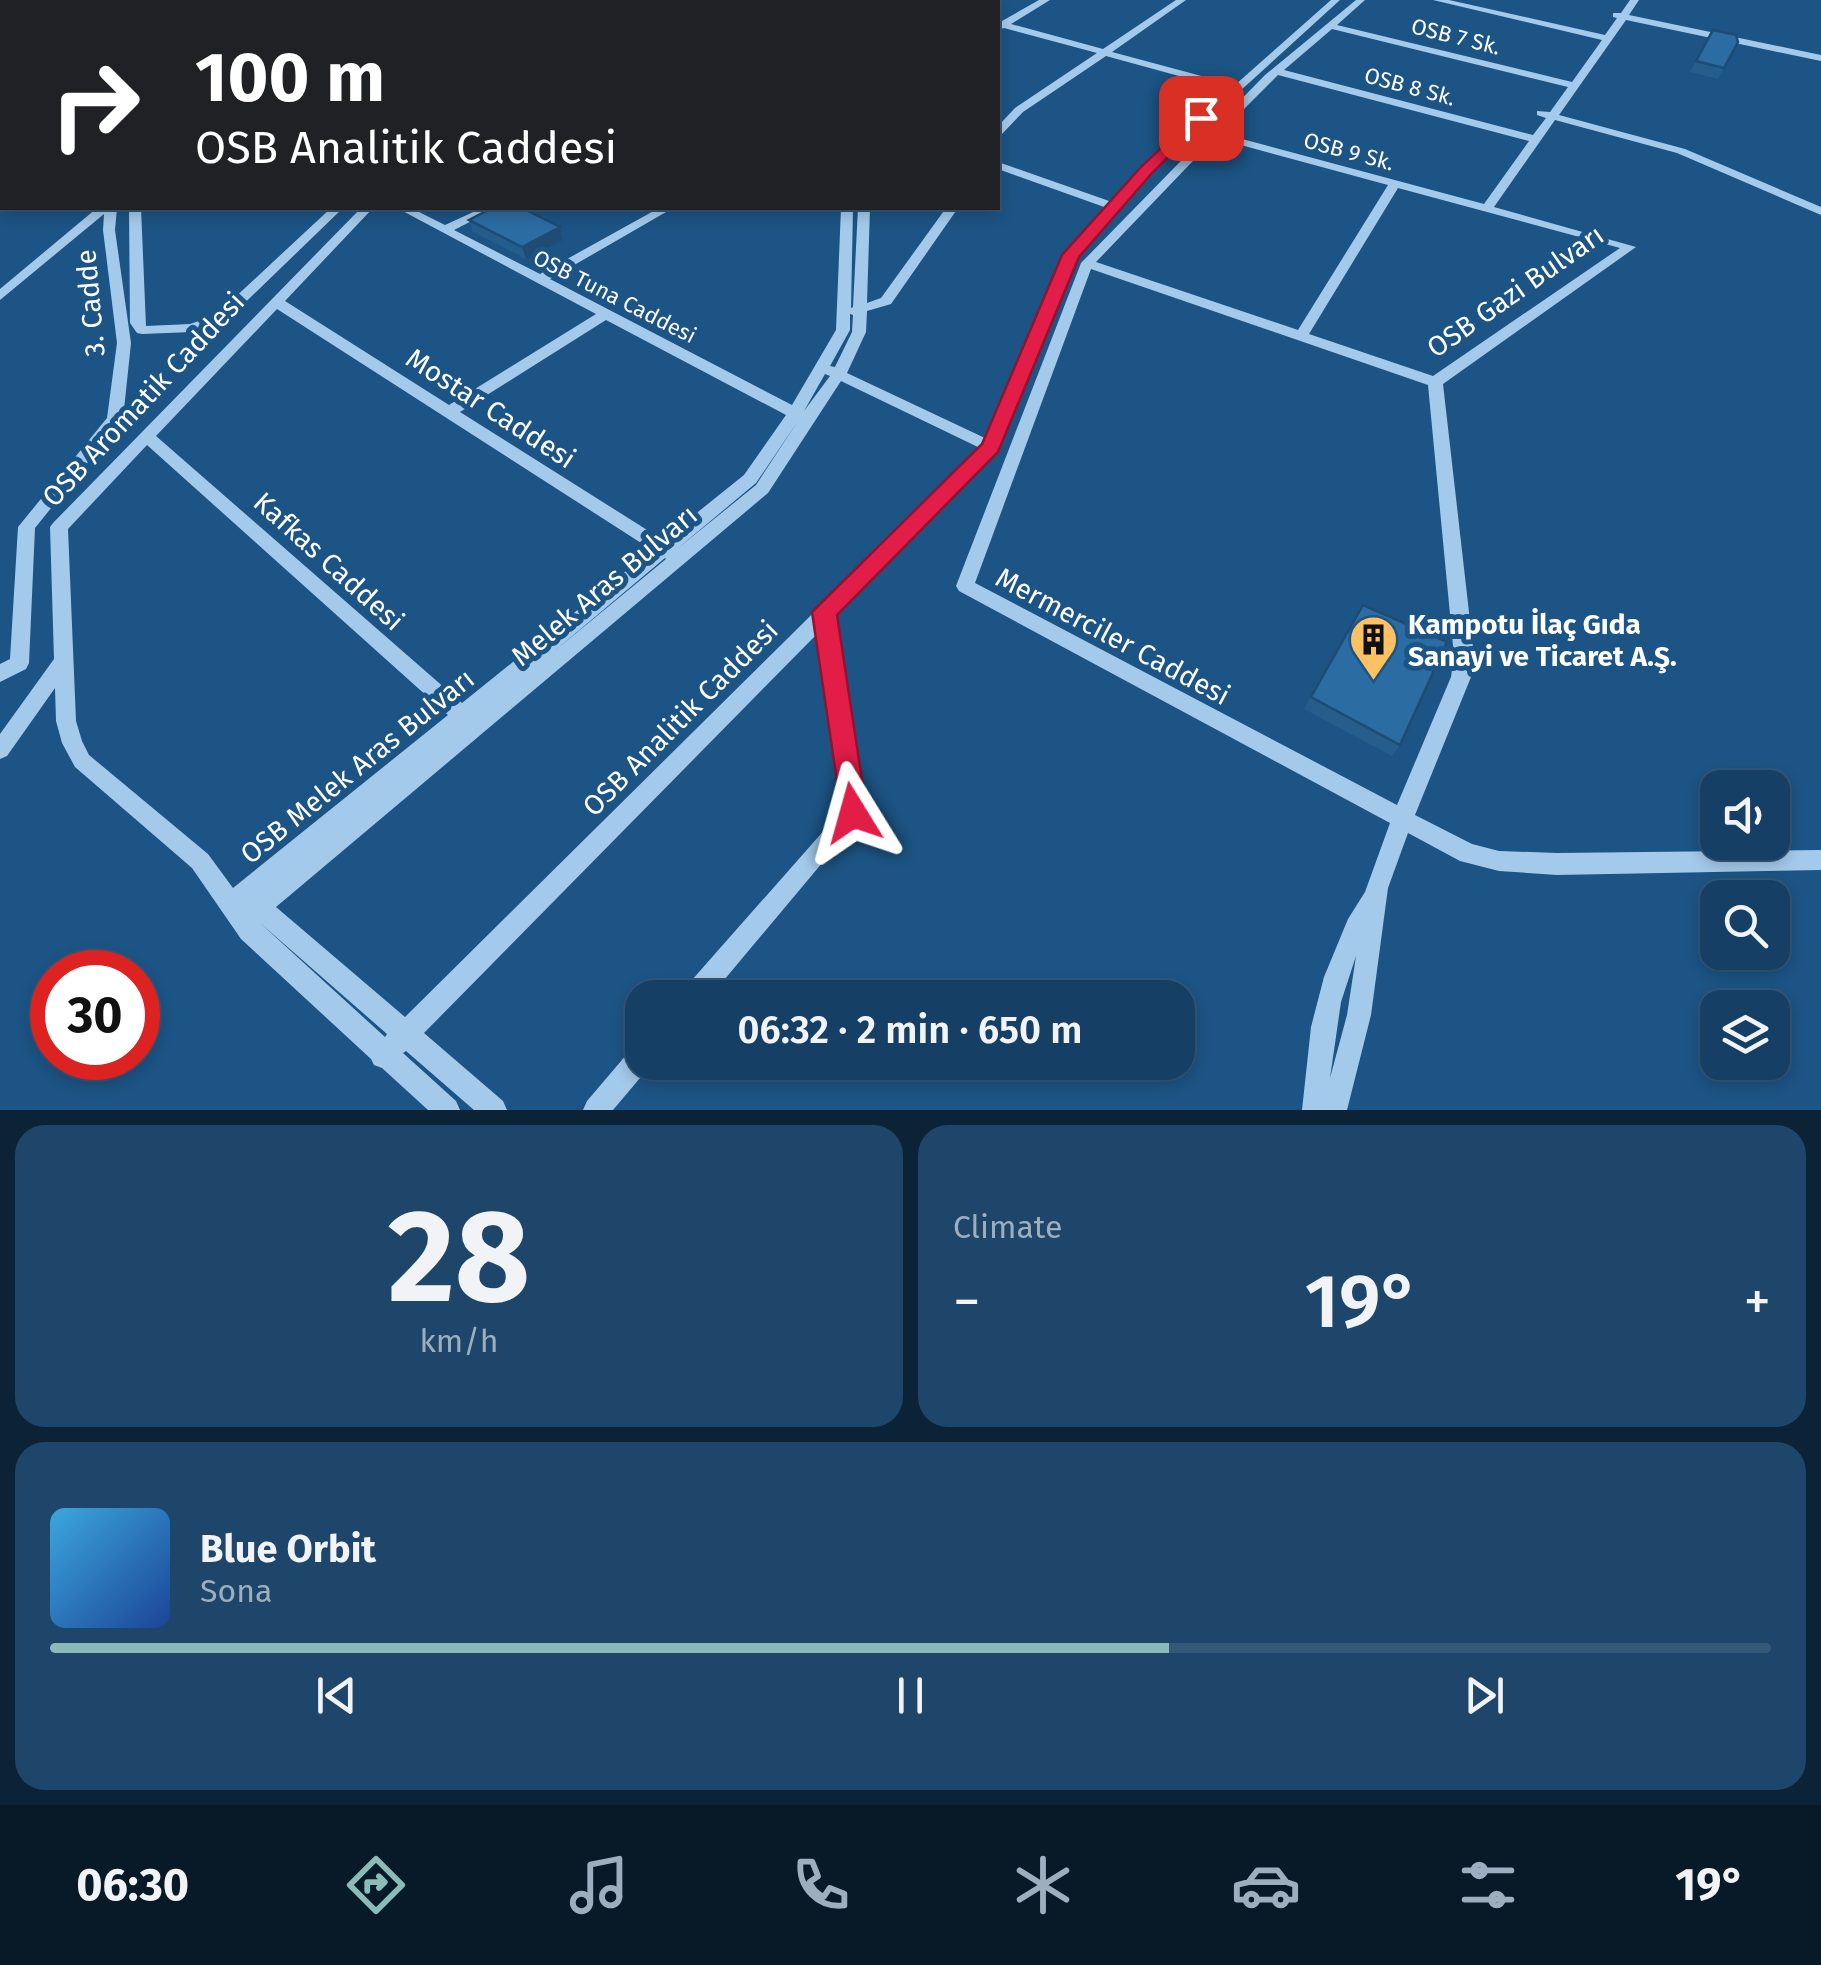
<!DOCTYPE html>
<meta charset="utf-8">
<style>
body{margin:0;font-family:"Fira Sans",sans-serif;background:#1e466a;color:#f1f3f6;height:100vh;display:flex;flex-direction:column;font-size:38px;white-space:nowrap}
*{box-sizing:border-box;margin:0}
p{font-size:32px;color:#9dafbf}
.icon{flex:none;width:55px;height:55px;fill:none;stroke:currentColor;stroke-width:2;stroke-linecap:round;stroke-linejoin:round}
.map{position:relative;height:1110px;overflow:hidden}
.side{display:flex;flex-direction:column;gap:15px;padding:15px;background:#0c2337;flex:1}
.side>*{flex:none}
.banner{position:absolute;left:0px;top:0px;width:1000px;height:210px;box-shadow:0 5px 15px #0003,0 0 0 2px #345878;background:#202124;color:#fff;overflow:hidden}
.buttons{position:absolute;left:1700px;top:770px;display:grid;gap:20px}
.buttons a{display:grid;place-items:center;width:90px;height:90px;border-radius:20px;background:#153f64;box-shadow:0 5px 15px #0003,0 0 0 2px #345878;font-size:50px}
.speed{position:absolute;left:30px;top:950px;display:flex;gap:20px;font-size:50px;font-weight:700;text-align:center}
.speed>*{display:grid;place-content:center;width:130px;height:130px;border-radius:50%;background:#153f64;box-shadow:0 5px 15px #0003,0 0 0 2px #345878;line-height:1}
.speed .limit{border:15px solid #d22;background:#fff;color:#111}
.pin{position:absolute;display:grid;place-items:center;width:85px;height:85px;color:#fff;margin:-42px;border-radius:20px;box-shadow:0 5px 15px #0006}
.me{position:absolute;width:110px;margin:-55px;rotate:352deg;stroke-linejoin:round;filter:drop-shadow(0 0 8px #0008)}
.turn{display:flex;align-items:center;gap:35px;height:210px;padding:0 30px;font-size:45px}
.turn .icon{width:130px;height:130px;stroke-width:2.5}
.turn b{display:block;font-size:70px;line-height:85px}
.big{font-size:75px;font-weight:600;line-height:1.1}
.side .card{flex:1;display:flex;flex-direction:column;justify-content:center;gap:15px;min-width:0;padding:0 35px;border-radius:30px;background:#1e466a}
.side .dial{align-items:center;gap:0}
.dial b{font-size:130px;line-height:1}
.song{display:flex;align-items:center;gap:30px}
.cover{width:120px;height:120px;border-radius:15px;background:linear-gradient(135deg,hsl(200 70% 55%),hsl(220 70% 35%))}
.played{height:10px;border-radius:5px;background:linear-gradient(90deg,#8bbbb9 65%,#345878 65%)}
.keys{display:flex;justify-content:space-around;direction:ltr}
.heat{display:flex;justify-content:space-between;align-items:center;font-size:55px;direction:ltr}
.side .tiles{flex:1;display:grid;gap:15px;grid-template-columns:1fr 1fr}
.card:last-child{grid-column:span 2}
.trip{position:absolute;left:625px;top:980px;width:570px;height:100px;border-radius:30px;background:#153f64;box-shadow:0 5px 15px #0003,0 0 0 2px #345878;font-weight:600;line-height:100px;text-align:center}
.dock{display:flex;height:160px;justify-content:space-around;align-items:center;background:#081928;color:#9dafbf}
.dock .icon{width:70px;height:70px}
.dock .current{color:#8bbbb9}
.dock b{font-size:45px;color:#f1f3f6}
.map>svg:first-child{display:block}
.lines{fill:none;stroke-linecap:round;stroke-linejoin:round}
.minor{fill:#a4caeb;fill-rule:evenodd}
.wall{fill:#255d8c}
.shaded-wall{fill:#1e4c72}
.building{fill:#2b6ca3;stroke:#1e4c72;stroke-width:2.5}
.route{fill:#e11d48;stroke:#92132f;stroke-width:2.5}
.labels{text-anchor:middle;stroke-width:10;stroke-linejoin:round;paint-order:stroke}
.far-street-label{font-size:22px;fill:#fff;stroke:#1c5485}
.street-label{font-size:28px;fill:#fff;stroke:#1c5485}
.poi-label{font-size:28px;font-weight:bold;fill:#fff;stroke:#1c5485;text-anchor:start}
</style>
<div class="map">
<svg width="1821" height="1110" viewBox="0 0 1821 1110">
<rect width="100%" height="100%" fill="#1c5485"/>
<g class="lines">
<g class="minor">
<polygon points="16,0 27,0 28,2 18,2"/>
<path d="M1039,0H1050L1011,24L1103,49L1176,0H1186L1112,52L1235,85L1331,0H1340L1151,172L1077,256L997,451L834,616L864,813L709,998H681L684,989L842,810L818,633L424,1033L503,1101L507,1110H474L406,1051L403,1053L456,1101L460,1110H428L382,1068L374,1065L371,1059L241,939L192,868L75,767L62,743L56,721L55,688L7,756L0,759V734L54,659L50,527L53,523L361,208H373L285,301L449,405L596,314L397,208H411L445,225L482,208H497L454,230L540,274L659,208H673L550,279L792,405L836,330L841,208H853L851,308L853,307L858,208H870L867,303L881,298L946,208H958L891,304L867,311L866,332L847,373L987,439L1065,255L1107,208L998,169V162L1112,202L1143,168L1230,90L1106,56L1023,112L1002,134L998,135V126L1015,108L1097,53L1004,28L998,30V20L1002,21ZM277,309L652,550L462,703L156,436ZM850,314L853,315L852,332L835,367L830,366L850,330ZM606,320L786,415L744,475L663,540L460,412ZM825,374L830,376L804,411ZM841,381L980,448L405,1017L276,907L768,493ZM798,421L756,485L677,549L756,483ZM147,445L448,715L233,888L208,854L89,755L82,741L76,721L68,529ZM665,558L666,559L552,653ZM259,922L387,1034L385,1037Z"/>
<path d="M1356,0H1365L1337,25L1572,82L1602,40L1433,0H1449L1605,35L1617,18L1613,17V13H1621L1630,0H1639L1629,15L1821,55V61L1626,20L1559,115L1685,149L1821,207V215L1677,153L1555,120L1494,207L1636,247L1443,384L1474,656L1471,677L1415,815L1472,844L1499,851L1557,853L1821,850V870L1557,875L1499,871L1460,861L1408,833L1388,888L1371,1015L1347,1110H1302L1311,1027L1324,977L1348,919L1365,892L1390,823L959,591L956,586L1081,263L1265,75ZM1332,29L1568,87L1550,112L1537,111V115L1546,118L1533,135L1284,70ZM1278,75L1529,141L1484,204L1220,133ZM1215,138L1388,185L1298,330L1096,262ZM1398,188L1620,248L1433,376L1309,334ZM1091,269L1428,385L1454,656L1451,677L1397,805L975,583ZM1356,956L1347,1015L1330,1078L1341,1002Z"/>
<rect x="0" y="72" width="2" height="6"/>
<rect x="0" y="146" width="2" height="8"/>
<polygon points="97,208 117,208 115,230 131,343 123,419 35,528 29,663 26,669 0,682 0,664 10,659 18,527 107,418 117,343 103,230 104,214 0,300 0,289"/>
<polygon points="129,208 141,208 146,326 190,324 216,315 331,208 343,208 226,321 192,332 142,334 137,333 130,323"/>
<polygon points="642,1043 642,1062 652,1062 651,1065 613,1110 583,1110 587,1101 633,1047"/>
</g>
</g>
<g class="wall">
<polygon points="1713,30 1738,42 1718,79 1690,72"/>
<polygon points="469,220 560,227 563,240 526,259 473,232"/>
<polygon points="1311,697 1400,745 1392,756 1304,709"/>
</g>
<polygon class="shaded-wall" points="560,227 563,240 526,259 522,247"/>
<g class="building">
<rect x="553" y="0" width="35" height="2"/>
<polygon points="1713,30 1736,35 1738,42 1724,68 1696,61"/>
<polygon points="492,208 522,208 560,227 522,247 469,220"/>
<polygon points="1363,605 1447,642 1400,745 1311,697"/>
</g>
<polygon class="route" points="1196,115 1208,118 1152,173 1079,257 998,452 837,615 867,813 863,822 853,826 843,822 812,612 982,444 1062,255 1141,167"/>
<defs>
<symbol id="building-pin" viewBox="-11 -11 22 30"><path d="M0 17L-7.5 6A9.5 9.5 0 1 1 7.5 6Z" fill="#fbc162" stroke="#1c5485"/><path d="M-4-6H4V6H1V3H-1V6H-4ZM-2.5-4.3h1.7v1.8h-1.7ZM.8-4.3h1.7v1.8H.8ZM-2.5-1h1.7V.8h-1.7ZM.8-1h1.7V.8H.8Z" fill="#111"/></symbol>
</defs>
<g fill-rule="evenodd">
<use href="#building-pin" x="1346" y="612" width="55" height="75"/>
</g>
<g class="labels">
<g class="far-street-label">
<text transform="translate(1456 36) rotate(14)" y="8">OSB 7 Sk.</text>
<text transform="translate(1410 86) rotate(15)" y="8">OSB 8 Sk.</text>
<text transform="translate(1349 151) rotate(15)" y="8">OSB 9 Sk.</text>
<text transform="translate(615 296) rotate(27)" y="8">OSB Tuna Caddesi</text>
</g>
<g class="street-label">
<text transform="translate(1515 291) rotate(-35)" y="10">OSB Gazi Bulvarı</text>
<text transform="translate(90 303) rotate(-95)" y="10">3. Cadde</text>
<text transform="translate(143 399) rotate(-47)" y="10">OSB Aromatik Caddesi</text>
<text transform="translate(491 408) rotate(33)" y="10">Mostar Caddesi</text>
<text transform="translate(329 561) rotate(42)" y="10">Kafkas Caddesi</text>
<text transform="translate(604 585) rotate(-40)" y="10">Melek Aras Bulvarı</text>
<text transform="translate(1113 636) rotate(28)" y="10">Mermerciler Caddesi</text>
<text transform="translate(680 718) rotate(-45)" y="10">OSB Analitik Caddesi</text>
<text transform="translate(357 766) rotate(-39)" y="10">OSB Melek Aras Bulvarı</text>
</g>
<g class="poi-label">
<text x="1408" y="634">Kampotu İlaç Gıda<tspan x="1408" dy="32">Sanayi ve Ticaret A.Ş.</tspan></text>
</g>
</g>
</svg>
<div class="buttons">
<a><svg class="icon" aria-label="sound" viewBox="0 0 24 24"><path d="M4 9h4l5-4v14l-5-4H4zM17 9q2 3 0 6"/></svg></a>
<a><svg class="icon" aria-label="search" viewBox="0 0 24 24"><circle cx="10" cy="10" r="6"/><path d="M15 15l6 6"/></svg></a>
<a><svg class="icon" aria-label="layers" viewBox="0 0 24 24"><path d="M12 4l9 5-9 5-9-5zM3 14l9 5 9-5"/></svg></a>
</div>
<div class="speed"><div class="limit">30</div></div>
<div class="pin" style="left:1201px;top:118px;background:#d93025"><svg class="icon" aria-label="arrive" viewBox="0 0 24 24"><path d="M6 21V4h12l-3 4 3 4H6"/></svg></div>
<svg class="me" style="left:853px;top:813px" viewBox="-20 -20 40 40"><path d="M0-17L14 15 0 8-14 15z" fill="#e11d48" stroke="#fff" stroke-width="4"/></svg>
<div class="trip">06:32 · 2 min · 650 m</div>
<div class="banner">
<div class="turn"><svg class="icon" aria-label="right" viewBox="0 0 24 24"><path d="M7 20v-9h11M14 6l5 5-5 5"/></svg><div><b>100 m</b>OSB Analitik Caddesi</div></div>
</div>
</div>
<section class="side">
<div class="tiles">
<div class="card dial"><b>28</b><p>km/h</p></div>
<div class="card"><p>Climate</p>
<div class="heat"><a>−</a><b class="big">19°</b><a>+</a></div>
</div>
<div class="card">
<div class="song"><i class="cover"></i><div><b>Blue Orbit</b><p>Sona</p></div></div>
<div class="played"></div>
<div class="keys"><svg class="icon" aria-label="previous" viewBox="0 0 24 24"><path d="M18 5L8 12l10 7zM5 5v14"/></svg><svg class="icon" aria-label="pause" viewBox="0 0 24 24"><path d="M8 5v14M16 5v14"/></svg><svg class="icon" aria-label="next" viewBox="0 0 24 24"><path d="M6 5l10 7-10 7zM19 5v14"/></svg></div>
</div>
</div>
</section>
<nav class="dock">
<b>06:30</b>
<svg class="icon current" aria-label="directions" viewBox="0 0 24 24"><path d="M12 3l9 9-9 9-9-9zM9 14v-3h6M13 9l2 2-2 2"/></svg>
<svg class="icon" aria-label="music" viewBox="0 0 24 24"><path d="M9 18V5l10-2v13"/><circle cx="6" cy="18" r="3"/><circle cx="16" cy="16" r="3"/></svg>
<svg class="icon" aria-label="phone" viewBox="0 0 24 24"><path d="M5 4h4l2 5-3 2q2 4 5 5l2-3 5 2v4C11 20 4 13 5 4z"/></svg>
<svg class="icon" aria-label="climate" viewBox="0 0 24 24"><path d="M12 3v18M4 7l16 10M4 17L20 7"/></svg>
<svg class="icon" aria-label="car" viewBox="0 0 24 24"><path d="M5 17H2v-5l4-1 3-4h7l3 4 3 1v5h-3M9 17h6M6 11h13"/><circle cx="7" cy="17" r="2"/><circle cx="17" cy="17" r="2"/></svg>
<svg class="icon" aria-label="filters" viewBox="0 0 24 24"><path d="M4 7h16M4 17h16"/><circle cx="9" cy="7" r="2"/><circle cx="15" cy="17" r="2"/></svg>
<b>19°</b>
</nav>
